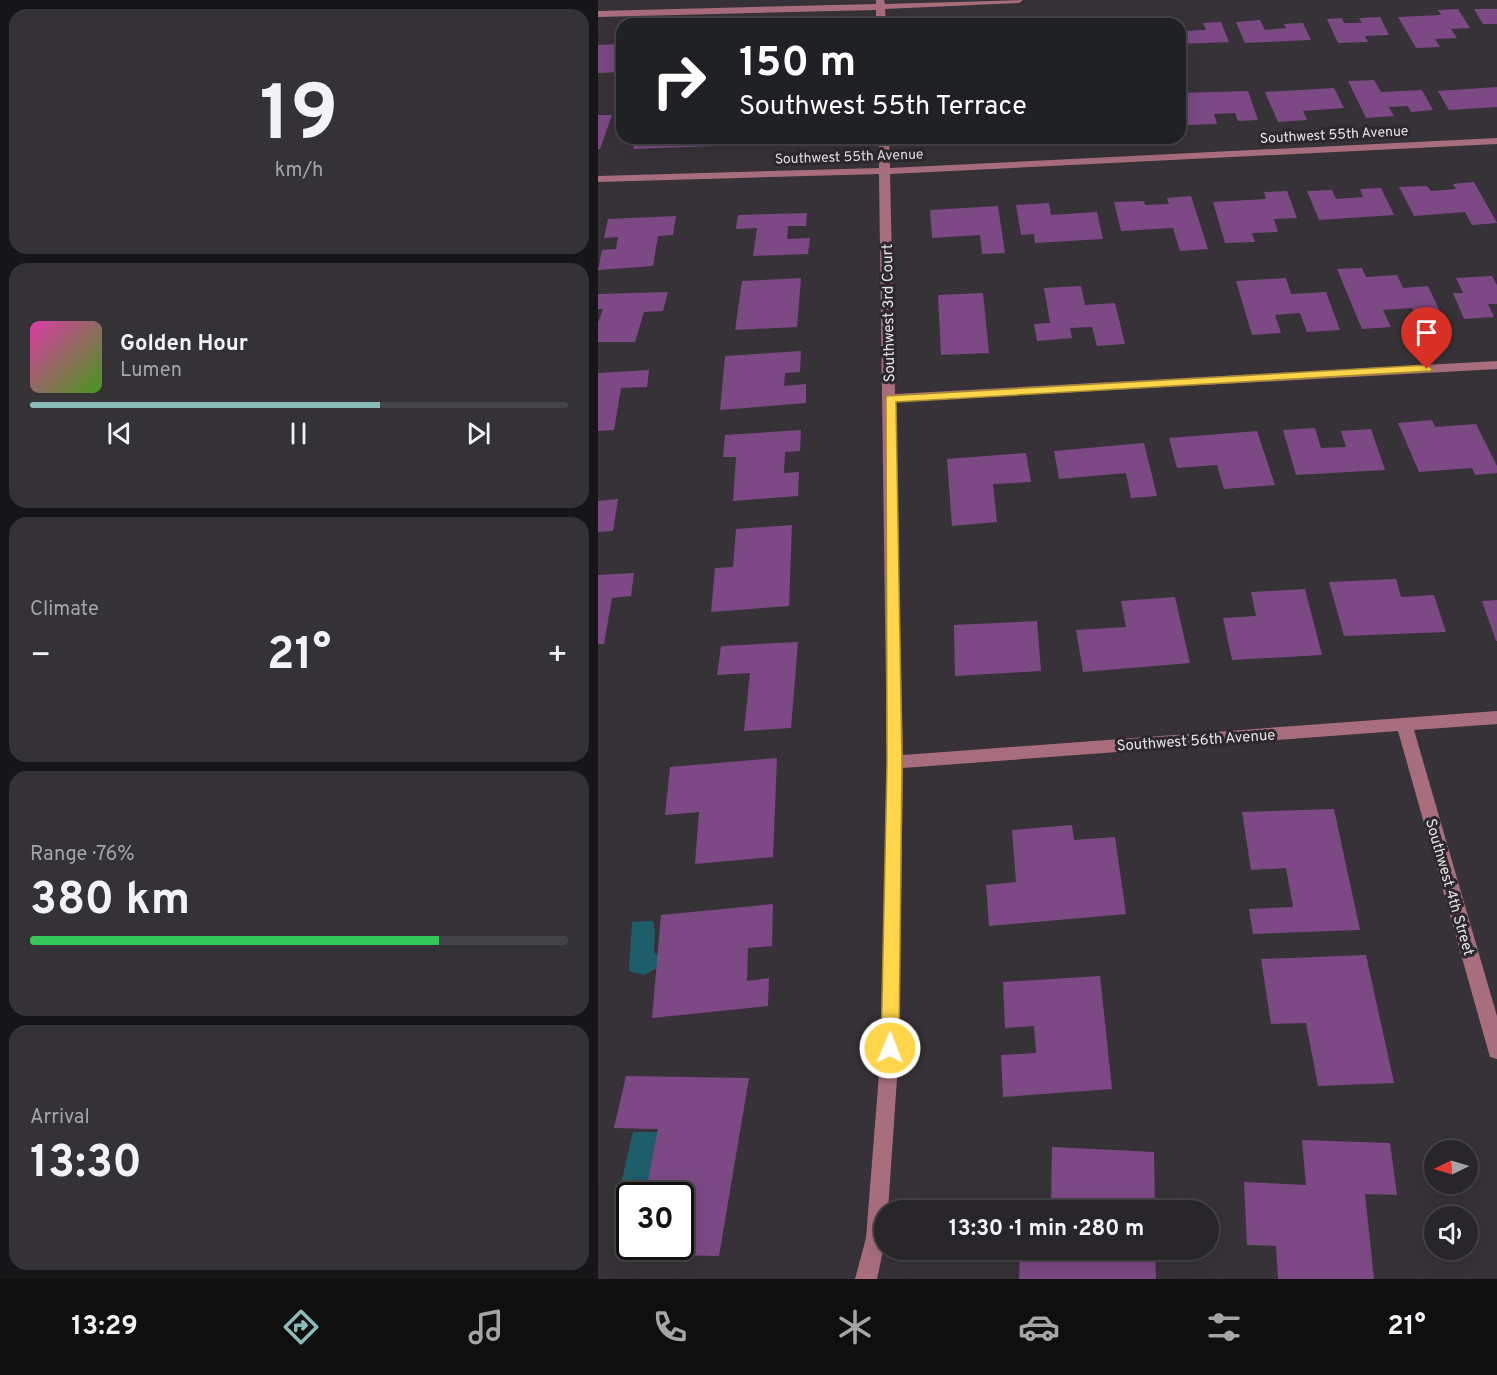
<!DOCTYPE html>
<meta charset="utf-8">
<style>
body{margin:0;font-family:Overpass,sans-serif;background:#343235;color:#f1f3f6;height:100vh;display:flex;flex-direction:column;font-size:22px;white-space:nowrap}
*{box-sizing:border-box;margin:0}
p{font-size:20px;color:#a5a5a8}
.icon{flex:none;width:33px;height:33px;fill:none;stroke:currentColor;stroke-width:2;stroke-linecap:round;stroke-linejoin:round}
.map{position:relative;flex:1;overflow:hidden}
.drawer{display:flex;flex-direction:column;gap:9px;padding:9px;background:#161517;width:598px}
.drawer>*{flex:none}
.guide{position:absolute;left:18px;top:18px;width:570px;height:126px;border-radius:18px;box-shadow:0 6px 24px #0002,0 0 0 2px #444346;background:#202124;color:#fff;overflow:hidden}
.needle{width:39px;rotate:265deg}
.tools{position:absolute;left:826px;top:1140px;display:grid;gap:12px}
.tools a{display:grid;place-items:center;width:54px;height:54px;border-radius:50%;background:#282629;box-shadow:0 6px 24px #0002,0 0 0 2px #444346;font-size:30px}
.speed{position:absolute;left:18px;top:1182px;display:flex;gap:12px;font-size:30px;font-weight:700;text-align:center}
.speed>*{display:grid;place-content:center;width:78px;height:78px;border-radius:50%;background:#282629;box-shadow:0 6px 24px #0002,0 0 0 2px #444346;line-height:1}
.speed .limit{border:3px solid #111;border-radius:9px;background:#fff;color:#111}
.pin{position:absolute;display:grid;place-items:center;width:51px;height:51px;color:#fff;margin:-62px -26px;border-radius:50% 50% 50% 0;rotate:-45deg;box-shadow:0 0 6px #0007}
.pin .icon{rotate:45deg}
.me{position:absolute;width:66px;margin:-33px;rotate:1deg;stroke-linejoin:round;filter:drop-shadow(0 0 4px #0008)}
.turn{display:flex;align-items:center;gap:21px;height:126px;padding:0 24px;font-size:27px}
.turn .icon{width:78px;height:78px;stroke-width:2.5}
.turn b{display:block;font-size:42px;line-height:51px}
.big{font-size:45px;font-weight:700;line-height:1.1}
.drawer .card{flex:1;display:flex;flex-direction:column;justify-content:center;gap:9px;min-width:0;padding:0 21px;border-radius:18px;background:#343235}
.drawer .dial{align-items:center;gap:0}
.dial b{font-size:78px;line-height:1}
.song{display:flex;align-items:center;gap:18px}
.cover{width:72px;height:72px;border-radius:9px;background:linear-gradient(135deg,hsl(320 70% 55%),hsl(100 70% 35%))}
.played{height:6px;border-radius:3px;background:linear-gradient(90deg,#8bbbb9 65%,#444346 65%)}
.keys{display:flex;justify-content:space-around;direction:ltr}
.heat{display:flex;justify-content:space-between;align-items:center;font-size:33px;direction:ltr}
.charge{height:9px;border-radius:4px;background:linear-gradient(90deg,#34c759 76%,#444346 0)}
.trip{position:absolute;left:276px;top:1200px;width:345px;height:60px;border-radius:30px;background:#282629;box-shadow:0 6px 24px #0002,0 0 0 2px #444346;font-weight:700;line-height:60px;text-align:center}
.tab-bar{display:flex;height:96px;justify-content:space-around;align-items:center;background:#100f10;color:#a5a5a8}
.tab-bar .icon{width:42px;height:42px}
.tab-bar .current{color:#8bbbb9}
.tab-bar b{font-size:27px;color:#f1f3f6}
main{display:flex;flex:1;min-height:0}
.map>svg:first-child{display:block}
.water{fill:#1e5e6b}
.building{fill:#7c4985}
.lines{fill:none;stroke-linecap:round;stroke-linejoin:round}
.minor{fill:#a96e7d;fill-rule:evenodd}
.route{fill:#ffd54a;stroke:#a68a30;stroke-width:1.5}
.labels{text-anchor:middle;stroke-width:6;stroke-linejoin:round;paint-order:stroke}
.far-street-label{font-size:14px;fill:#e4e2e5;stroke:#2c282d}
.street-label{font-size:15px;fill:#e4e2e5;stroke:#2c282d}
</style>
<main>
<section class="drawer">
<div class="card dial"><b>19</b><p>km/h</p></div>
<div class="card">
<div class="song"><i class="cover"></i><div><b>Golden Hour</b><p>Lumen</p></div></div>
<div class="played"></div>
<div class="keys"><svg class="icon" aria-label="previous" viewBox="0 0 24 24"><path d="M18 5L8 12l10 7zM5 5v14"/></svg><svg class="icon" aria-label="pause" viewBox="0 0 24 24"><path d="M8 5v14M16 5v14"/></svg><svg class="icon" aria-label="next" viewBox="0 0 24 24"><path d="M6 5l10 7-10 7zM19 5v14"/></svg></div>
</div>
<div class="card"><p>Climate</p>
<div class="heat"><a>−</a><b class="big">21°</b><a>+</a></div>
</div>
<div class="card"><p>Range · 76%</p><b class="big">380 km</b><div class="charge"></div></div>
<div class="card"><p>Arrival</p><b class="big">13:30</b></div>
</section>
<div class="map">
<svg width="899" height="1279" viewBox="0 0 899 1279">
<rect width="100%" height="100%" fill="#363237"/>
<g class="water">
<polygon points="55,921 57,931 56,952 62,958 61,967 46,975 31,971 34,922"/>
<polygon points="35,1132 68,1132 55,1195 32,1196 31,1202 30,1202 32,1193 21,1192"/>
</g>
<g class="building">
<polygon points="860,9 872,28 853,29 859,38 837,39 842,47 818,48 800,17 843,15 840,10"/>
<polygon points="876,9 899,9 899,24 885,24"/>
<polygon points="782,17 791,35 767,36 770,42 740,43 729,19 744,18 746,23 764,23 761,18"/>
<polygon points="662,20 667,30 688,28 686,24 705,23 713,40 647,43 638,22"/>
<polygon points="623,22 631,42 582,44 582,23 585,23 588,31 608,30 605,23"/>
<polygon points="24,44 24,72 0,73 0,45"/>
<polygon points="776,80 783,92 824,90 835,110 813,112 810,106 791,107 796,116 768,118 750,81"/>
<polygon points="899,87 899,107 851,110 840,91"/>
<polygon points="736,88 746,108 705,111 709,120 680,122 667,92"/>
<polygon points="650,91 660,120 640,121 637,113 616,114 619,124 588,125 582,103 582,93"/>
<polygon points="0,115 14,115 2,149 0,149"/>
<polygon points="38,138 120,138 118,146 35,149"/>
<polygon points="149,138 176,138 175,144 148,145"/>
<polygon points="876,182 899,223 874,225 867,212 816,216 801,187 829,186 833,191 858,189 855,184"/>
<polygon points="783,188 796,215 721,220 709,191 734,190 738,199 765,197 762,189"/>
<polygon points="689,191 699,218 676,219 680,232 654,233 657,242 627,243 615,202 668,199 666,192"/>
<polygon points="593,196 610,249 582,251 575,228 523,231 516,202 546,201 547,205 571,204 569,198"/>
<polygon points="451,203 453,215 499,212 505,239 437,243 436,234 423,235 418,205"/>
<polygon points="400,206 407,253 384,254 382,235 334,238 332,210"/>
<polygon points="209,213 208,226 190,226 189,239 212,238 210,254 155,256 159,228 138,229 140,215"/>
<polygon points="78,216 75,235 60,236 55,266 0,270 4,250 18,249 20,237 6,238 10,219"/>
<polygon points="764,268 768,277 799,275 805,288 830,286 844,316 819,318 814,308 785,310 793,327 764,329 739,269"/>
<polygon points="894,276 899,285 899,304 890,304 896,317 866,319 855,293 865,293 858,278"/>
<polygon points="203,278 199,327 137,330 144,281"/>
<polygon points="688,278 693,294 728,292 742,330 709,332 702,313 677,315 683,333 654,335 638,281"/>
<polygon points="483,286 487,305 517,303 527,344 499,346 494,327 472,328 474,338 439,341 436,324 452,323 446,288"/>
<polygon points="70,292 65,311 46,312 37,342 0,342 0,323 5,309 0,309 0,294"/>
<polygon points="385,293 391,353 343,355 340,295"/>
<polygon points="203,351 202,372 187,373 186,386 208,384 208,403 122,410 127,356"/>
<polygon points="51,370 49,387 23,388 16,430 0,431 0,373"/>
<polygon points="834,420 837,427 878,424 899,466 899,473 877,475 874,468 821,472 800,423"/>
<polygon points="717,428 723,448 748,447 743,431 773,429 787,470 698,475 685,430"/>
<polygon points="203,430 202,451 187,452 186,473 201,472 200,496 135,501 138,457 125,457 127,435"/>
<polygon points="659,431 677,485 626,489 619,465 579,468 571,438"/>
<polygon points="546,443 559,496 533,498 528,473 461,479 456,451"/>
<polygon points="428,453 433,482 395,484 399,522 354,526 349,459"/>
<polygon points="20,499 15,531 0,532 0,501"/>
<polygon points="194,525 191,606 113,612 117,568 135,567 138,529"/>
<polygon points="36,573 33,596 14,598 6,644 0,644 0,575"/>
<polygon points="798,579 803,597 836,595 848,632 746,636 731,582"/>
<polygon points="707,589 724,655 634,660 625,618 658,616 653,592"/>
<polygon points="577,597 592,663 485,672 478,630 528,627 523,601"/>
<polygon points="899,600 899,641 898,641 884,601"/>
<polygon points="439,621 443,671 357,676 356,625"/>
<polygon points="200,642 193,728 146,731 152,673 119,675 123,646"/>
<polygon points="179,758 175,857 97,864 101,812 67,815 72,767"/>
<polygon points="736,809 762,930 655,934 651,909 695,907 688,868 653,870 644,812"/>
<polygon points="474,825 476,840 517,837 528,914 391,926 388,885 418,882 414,830"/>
<polygon points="175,904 174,946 150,948 149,981 171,978 170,1006 54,1018 63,915"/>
<polygon points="768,955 796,1083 720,1086 708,1023 673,1024 663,959"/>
<polygon points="502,976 514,1089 405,1097 403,1055 438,1053 436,1026 407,1028 405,982"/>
<polygon points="28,1076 151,1078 121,1256 64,1255 65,1246 82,1246 82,1196 47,1196 60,1129 16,1128"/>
<polygon points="704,1140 792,1143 799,1195 767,1194 776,1279 680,1279 678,1246 649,1245 646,1182 708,1185"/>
<polygon points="454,1147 556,1152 557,1210 481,1210 481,1200 453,1199"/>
<polygon points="422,1250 557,1250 558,1279 421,1279"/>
</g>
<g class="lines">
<g class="minor">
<polygon points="278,0 286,0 287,4 425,0 421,3 287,9 288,24 278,24 278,10 0,17 0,11 278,4"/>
<polygon points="281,138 291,138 292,168 899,138 899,144 292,174 297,394 899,361 899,369 297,402 305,755 899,711 899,724 816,730 899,1016 899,1059 892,1057 890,1050 800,731 305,768 301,1049 290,1210 286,1210 286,1246 279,1279 257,1279 268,1238 283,1049 289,762 281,174 0,182 0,176 281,168"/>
</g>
</g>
<polygon class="route" points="829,365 834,369 833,371 298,402 304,762 301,1048 298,1055 292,1057 286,1055 283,1048 289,762 288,396"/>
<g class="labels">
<g class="far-street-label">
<text transform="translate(736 134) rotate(-3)" y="5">Southwest 55th Avenue</text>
<text transform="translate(251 156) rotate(-2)" y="5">Southwest 55th Avenue</text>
</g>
<g class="street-label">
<text transform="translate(290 313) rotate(-91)" y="5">Southwest 3rd Court</text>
<text transform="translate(598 740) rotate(-4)" y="5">Southwest 56th Avenue</text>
<text transform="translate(852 887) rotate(74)" y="5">Southwest 4th Street</text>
</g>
</g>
</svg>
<div class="tools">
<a><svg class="needle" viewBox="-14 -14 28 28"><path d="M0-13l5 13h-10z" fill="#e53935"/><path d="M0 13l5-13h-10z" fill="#a5a5a8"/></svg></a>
<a><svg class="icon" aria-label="sound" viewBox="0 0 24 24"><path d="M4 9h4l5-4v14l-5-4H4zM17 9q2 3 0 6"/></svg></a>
</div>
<div class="speed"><div class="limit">30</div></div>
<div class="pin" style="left:829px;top:369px;background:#d93025"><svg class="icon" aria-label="arrive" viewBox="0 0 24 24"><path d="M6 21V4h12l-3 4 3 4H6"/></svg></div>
<svg class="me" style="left:292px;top:1048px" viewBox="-20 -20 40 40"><circle r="17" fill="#ffd54a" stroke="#fff" stroke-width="3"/><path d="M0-11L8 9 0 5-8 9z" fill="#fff"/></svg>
<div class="trip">13:30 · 1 min · 280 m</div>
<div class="guide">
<div class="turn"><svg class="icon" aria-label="right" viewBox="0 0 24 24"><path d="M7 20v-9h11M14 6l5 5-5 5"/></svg><div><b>150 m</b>Southwest 55th Terrace</div></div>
</div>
</div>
</main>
<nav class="tab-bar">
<b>13:29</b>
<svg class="icon current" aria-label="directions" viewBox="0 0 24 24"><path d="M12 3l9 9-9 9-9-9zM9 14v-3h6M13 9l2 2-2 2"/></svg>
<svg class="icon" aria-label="music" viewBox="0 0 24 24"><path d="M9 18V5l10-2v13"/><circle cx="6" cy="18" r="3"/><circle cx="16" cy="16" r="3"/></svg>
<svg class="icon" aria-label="phone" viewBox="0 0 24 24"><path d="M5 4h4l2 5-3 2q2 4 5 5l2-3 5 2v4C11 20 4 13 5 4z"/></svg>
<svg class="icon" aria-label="climate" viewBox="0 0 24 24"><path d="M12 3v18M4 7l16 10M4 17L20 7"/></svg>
<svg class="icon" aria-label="car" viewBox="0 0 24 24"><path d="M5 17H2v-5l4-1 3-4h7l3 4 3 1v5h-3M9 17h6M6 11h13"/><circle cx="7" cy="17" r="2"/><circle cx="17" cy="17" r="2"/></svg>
<svg class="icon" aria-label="filters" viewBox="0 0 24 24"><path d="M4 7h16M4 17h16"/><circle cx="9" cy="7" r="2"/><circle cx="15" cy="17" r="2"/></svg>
<b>21°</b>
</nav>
